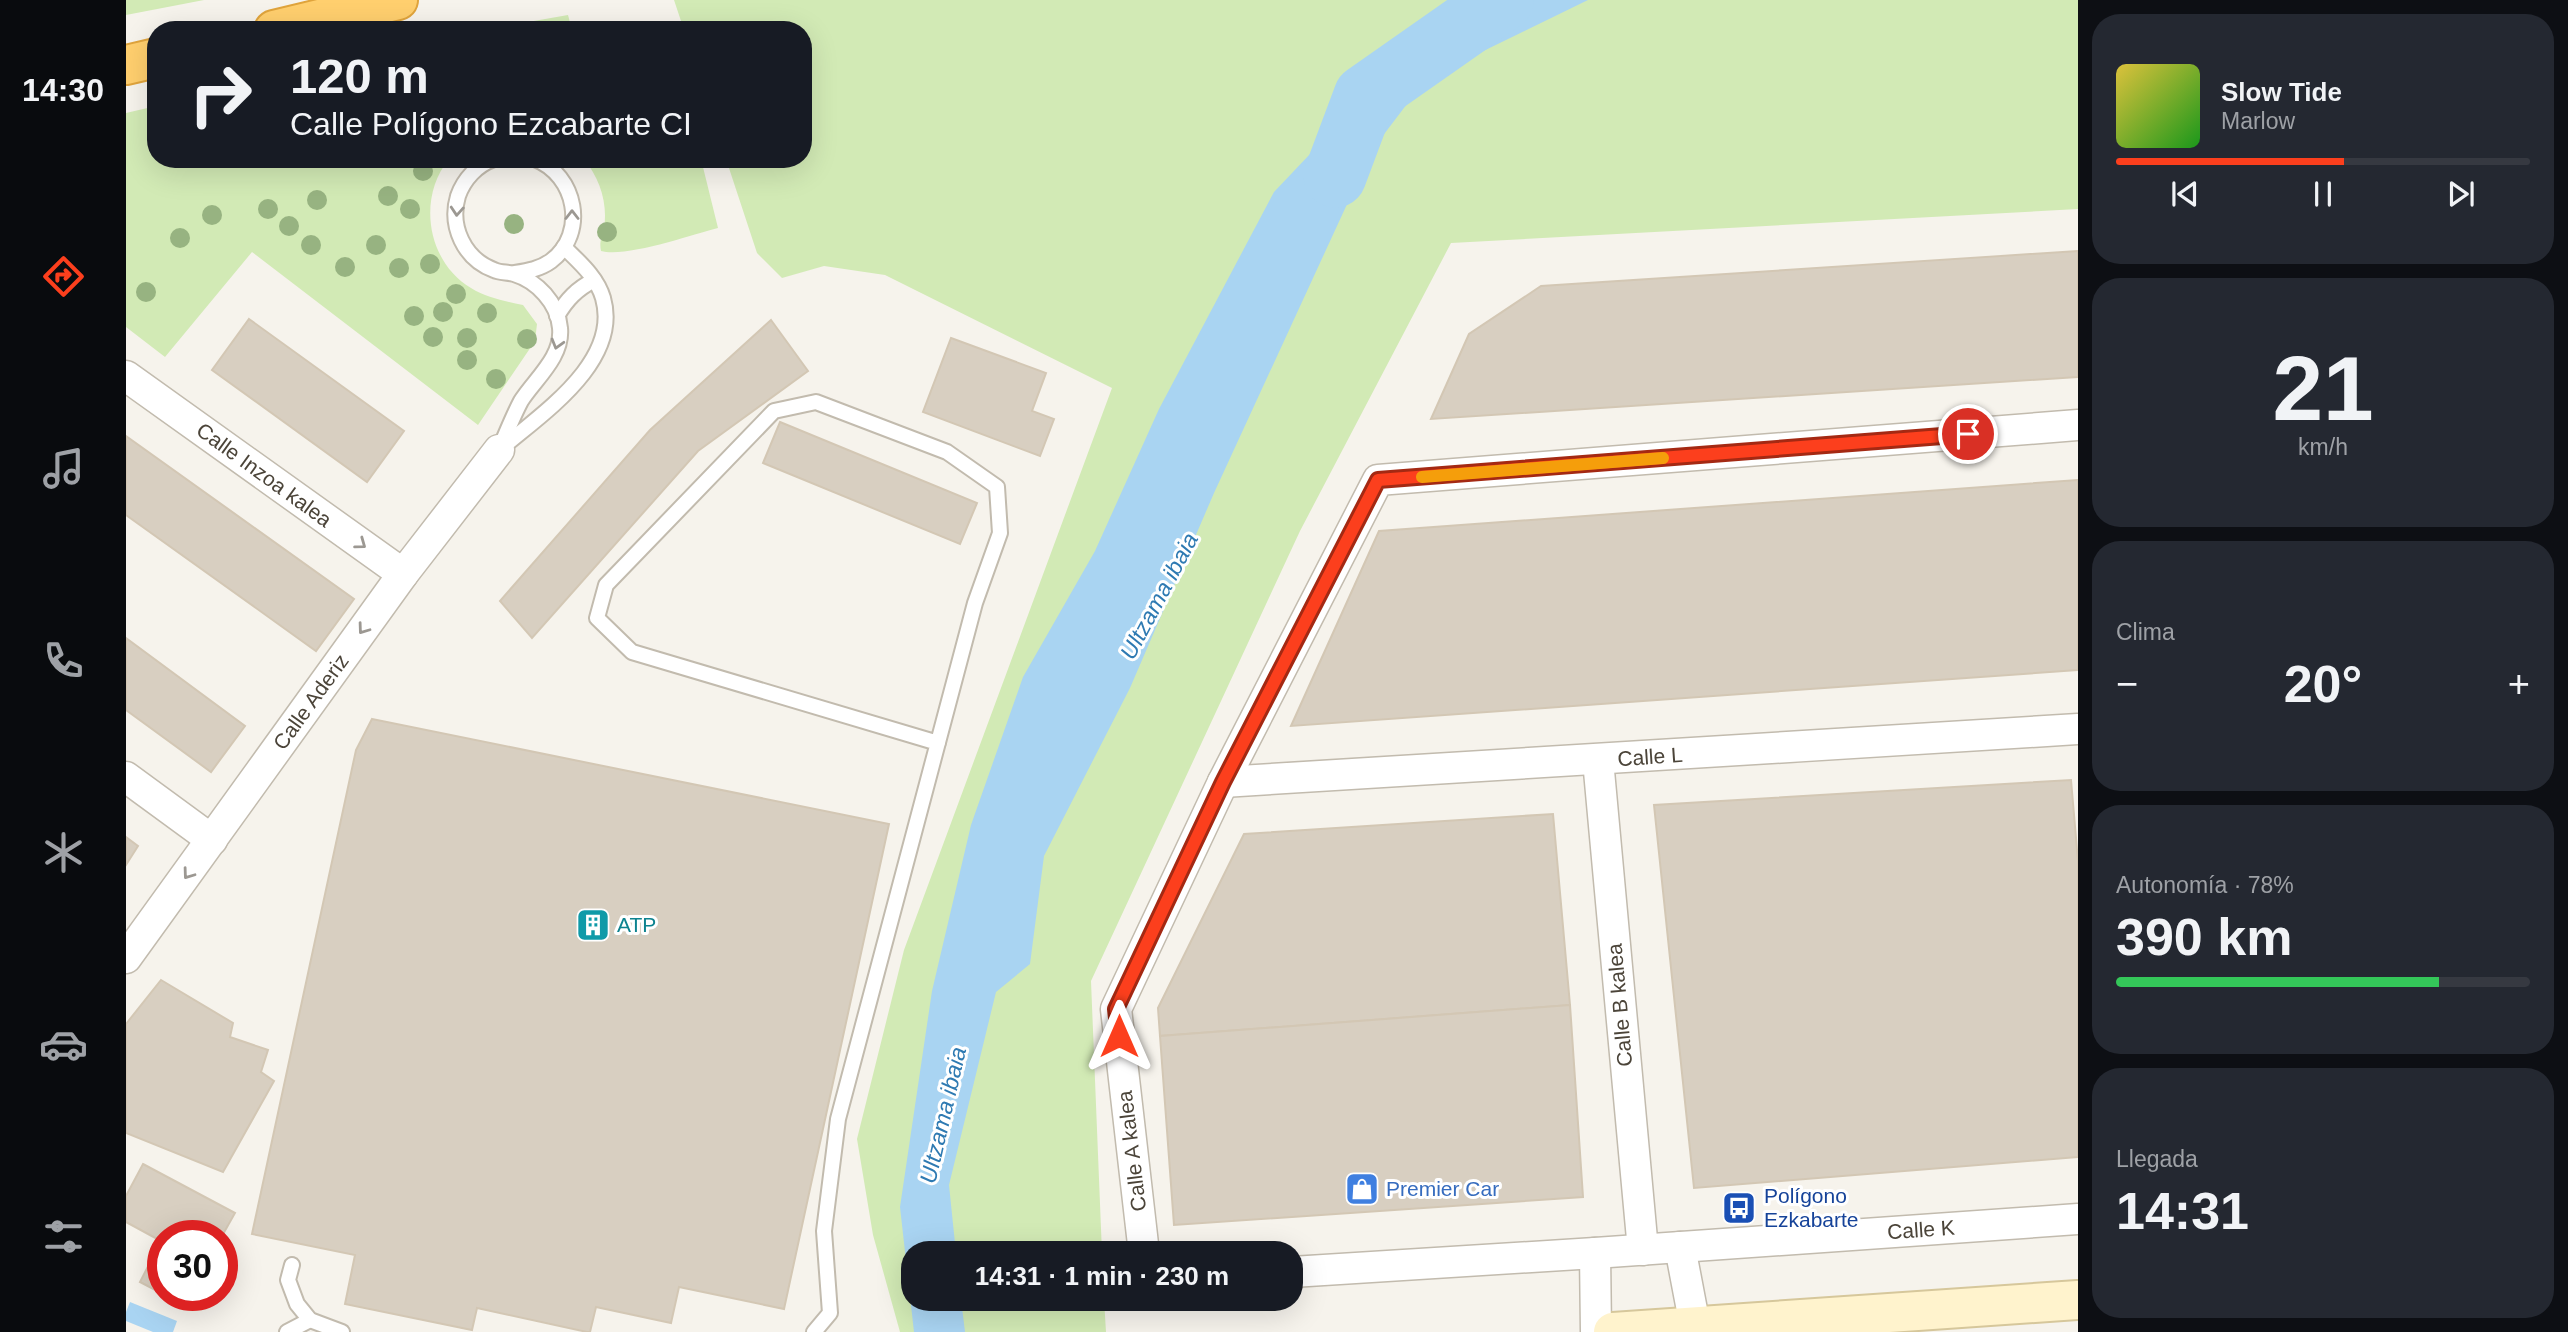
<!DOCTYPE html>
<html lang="es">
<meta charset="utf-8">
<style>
body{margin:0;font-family:Arial,sans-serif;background:#242831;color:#f1f3f6;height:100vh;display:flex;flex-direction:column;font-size:26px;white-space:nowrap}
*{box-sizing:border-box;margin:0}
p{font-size:23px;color:#9ea1a6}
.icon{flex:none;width:38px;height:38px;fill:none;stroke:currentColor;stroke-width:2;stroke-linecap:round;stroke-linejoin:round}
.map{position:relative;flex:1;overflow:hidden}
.sheet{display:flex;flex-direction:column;gap:14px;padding:14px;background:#0d0f14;width:490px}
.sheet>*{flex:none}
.hud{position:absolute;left:21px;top:21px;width:665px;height:147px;border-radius:28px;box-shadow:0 7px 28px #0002;background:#171b24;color:#f1f3f6;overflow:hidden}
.speed{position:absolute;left:21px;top:1220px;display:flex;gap:14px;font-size:35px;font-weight:700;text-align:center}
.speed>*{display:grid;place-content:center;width:91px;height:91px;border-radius:50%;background:#171b24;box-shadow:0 7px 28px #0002;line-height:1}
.speed .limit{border:10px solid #d22;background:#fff;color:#111}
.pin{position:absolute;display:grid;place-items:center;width:60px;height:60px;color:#fff;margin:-30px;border:4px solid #fff;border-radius:50%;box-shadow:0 2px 7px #0007}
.me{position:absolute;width:77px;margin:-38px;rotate:0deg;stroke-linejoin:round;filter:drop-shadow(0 0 5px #0008)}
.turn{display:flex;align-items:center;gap:24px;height:147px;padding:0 28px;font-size:32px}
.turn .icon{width:91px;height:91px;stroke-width:2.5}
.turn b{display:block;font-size:49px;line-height:60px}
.big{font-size:52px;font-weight:800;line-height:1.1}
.sheet .tile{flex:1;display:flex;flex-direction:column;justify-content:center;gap:10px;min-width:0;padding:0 24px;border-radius:28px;background:#242831}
.sheet .dial{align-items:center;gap:0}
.dial b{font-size:91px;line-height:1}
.song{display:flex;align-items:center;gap:21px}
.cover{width:84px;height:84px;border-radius:10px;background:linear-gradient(135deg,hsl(50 70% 55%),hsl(120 70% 35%))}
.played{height:7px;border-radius:4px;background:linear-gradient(90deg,#fc3f1d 55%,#363941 55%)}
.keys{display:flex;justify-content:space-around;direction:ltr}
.heat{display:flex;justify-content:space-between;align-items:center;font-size:38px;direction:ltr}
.charge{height:10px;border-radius:5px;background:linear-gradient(90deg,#34c759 78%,#363941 0)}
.trip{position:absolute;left:775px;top:1241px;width:402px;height:70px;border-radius:28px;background:#171b24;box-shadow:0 7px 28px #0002;font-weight:800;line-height:70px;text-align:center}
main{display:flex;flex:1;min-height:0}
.dock{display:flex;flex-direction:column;width:126px;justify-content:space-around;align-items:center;background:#090b0e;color:#9ea1a6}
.dock .icon{width:49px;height:49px}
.dock .selected{color:#fc3f1d}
.dock b{font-size:32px;color:#f1f3f6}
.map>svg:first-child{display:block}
.green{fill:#d2eab5}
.water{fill:#a9d4f2}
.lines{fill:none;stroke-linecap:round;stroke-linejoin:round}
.river{stroke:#a9d4f2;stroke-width:63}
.building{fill:#d8cfc1;stroke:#d3c7b4;stroke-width:2}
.lane-casing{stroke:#c2bbae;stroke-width:18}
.street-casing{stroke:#c2bbae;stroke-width:33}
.secondary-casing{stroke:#d6c79b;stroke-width:42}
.highway-casing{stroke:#e0a43c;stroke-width:42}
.lane{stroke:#fff;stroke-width:14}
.street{stroke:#fff;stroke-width:30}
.secondary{stroke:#fff3cd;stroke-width:38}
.highway{stroke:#ffcf6e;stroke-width:38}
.tree{fill:#97b381}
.oneway{stroke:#9c9892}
.route-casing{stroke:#a42913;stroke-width:18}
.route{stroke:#fc3f1d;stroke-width:12}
.slow{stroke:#f59e0b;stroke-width:12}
.labels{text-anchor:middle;stroke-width:6;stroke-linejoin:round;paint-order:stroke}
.street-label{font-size:21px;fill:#4b4439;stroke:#fff}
.culture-label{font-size:21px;fill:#0d838f;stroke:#fff;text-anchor:start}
.shop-label{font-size:21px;fill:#366cbe;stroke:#fff;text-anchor:start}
.transit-label{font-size:21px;fill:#164399;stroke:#fff;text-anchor:start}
.water-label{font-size:23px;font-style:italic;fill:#2e7ab2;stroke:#fff}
</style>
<main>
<nav class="dock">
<b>14:30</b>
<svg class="icon selected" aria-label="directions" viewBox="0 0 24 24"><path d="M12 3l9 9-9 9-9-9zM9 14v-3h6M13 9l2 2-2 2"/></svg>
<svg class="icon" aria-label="music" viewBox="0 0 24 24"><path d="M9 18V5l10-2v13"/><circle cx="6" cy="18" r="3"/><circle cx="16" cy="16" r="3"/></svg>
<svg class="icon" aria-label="phone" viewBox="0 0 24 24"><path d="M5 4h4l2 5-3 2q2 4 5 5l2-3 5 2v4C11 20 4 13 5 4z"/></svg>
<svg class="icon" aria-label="climate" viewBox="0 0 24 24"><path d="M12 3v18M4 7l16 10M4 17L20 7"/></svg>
<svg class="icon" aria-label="car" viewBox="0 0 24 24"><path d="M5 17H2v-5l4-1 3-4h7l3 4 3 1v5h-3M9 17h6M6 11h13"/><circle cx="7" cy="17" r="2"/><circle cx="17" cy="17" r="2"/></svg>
<svg class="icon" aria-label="filters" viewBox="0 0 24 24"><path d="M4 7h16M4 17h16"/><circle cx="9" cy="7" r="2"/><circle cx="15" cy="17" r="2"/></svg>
</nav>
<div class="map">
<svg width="1952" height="1332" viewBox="0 0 1952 1332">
<rect width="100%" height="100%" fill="#f6f3ec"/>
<g class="green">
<polygon points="0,0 78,0 0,15"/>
<polygon points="548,0 1952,0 1952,209 1325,243 1174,531 965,981 976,1253 788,1253 788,1298 978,1299 980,1332 774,1332 747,1235 731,1139 778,950 986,388 759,275 698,266 656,278 631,253 600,159 677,159 677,30 558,30"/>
<polygon points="442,15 446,30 356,30"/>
<path d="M30,106V159H323C291,198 301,262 345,288C361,298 379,301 397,305L411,324L409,341L352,425L126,252L39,357L0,327V113Z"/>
<path d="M458,159H575L592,228C565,235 499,258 475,251C473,241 476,238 478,229C482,203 474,179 458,159Z"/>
</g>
<g class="water">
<polygon points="1376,0 1462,0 1300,79 1246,150 1088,493 1004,688 918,856 904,964 870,992 823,1185 830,1253 788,1253 788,1298 835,1299 839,1332 788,1332 774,1207 806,991 845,825 897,677 969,551 1033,409 1148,192 1239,96"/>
<polygon points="4,1302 51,1321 47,1332 27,1332 0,1321 0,1312"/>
</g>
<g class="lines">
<polyline class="river" points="1209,176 1239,96 1376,0"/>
</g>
<g class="building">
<polygon points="1952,251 1952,377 1305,419 1343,334 1415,286"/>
<polygon points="123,319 278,431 241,482 86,370"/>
<polygon points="645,320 682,371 572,451 406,638 374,601 524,430"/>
<polygon points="825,338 920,373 906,411 928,419 914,456 797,412"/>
<polygon points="654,422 851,503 834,544 637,463"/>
<polygon points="0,436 228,599 190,651 0,515"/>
<polygon points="1952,480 1952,670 1165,726 1253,531"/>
<polygon points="0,638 119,726 85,772 0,710"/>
<polygon points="246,719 763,824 658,1309 553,1287 545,1323 470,1307 464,1332 461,1332 351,1308 346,1330 219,1304 229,1255 126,1234 230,750"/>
<polygon points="1945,780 1952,861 1952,1157 1568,1188 1528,805"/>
<polygon points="1427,814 1444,1005 1034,1036 1032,1008 1118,834"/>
<polygon points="0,837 12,846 0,865"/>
<polygon points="35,980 107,1023 104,1037 142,1050 135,1072 148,1081 97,1172 0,1133 0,1024"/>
<polygon points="1444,1005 1457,1197 1048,1225 1034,1036"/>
<polygon points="17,1164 109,1213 96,1236 37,1236 37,1294 14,1282 35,1241 0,1222 0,1196"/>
<polygon points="38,1295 65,1295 59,1306"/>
</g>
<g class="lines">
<defs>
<g id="lane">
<path d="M368,159C351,165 338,179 332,196C323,226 338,259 368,270C374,273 382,272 388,274C411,281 432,303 434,328C437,357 409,379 395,401C387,416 380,434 373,450"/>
<path d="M389,273C402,271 414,269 425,261C462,233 450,175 409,159"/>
<path d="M431,316C441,299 451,289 468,280"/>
<path d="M377,447C418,412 495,361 477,298C471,277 453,262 438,247"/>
<polyline points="166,1265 162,1280 171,1304 184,1320 216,1332"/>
<polyline points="161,1332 184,1320"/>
<polyline points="688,1332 704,1313 698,1231 712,1119 849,603 874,533 871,487 821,452 690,402 648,411 480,585 471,618 506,652 812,743"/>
</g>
<g id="street">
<polyline points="0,376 277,574"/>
<polyline points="1472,760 1517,1250"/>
<polyline points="0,777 86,840"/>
<polyline points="1097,782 1952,729"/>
<polyline points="0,958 277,574 373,450"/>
<polyline points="1554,1247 1569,1326"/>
<polyline points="1018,1253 990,1009 1097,782 1252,480 1952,425"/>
<polyline points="1469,1253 1470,1332"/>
<polyline points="1166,1272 1469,1253 1952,1219"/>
</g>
<polyline id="secondary" points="1487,1332 1952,1300"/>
<g id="highway">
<polyline points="148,30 272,0"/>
<polyline points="0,65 30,58"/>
</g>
</defs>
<use href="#lane" class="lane-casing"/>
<use href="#street" class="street-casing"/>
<use href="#secondary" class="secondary-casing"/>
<use href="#highway" class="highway-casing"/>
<use href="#lane" class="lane"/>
<use href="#street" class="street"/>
<use href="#secondary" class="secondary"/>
<use href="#highway" class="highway"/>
</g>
<g class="tree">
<circle cx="297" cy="171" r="10"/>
<circle cx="262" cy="196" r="10"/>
<circle cx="191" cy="200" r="10"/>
<circle cx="142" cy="209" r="10"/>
<circle cx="284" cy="209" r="10"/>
<circle cx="86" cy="215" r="10"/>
<circle cx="388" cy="224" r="10"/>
<circle cx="163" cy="226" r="10"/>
<circle cx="481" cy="232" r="10"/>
<circle cx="54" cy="238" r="10"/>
<circle cx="185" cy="245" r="10"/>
<circle cx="250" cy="245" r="10"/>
<circle cx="304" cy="264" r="10"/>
<circle cx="219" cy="267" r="10"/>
<circle cx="273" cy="268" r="10"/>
<circle cx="20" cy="292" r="10"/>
<circle cx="330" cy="294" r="10"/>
<circle cx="317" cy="312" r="10"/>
<circle cx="361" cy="313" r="10"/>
<circle cx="288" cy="316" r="10"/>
<circle cx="307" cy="337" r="10"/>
<circle cx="341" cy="338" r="10"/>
<circle cx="401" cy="339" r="10"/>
<circle cx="341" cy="360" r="10"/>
<circle cx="370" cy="379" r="10"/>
</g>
<defs><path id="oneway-chevron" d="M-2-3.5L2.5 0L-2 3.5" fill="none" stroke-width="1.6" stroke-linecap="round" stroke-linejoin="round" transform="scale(1.75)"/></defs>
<g class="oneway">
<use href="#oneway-chevron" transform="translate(331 211) rotate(94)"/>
<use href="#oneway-chevron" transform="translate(446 215) rotate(-90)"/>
<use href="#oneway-chevron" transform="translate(431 344) rotate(106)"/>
<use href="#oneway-chevron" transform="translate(235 544) rotate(36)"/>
<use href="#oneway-chevron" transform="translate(237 629) rotate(126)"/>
<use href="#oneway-chevron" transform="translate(62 874) rotate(126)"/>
</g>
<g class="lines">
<defs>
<polyline id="route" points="993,1036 990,1009 1097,782 1252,480 1842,434"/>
</defs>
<use href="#route" class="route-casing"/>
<use href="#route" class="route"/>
<polyline class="slow" points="1296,477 1537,458"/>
</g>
<defs>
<symbol id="building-square" viewBox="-11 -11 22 22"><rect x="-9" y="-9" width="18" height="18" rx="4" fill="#0f9aa8" stroke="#fff"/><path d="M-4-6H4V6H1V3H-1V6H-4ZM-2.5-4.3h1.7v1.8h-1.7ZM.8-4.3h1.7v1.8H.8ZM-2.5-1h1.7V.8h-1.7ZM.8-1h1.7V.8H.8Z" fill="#fff"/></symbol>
<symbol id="shop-square" viewBox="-11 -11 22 22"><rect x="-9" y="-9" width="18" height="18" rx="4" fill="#3f7fe0" stroke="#fff"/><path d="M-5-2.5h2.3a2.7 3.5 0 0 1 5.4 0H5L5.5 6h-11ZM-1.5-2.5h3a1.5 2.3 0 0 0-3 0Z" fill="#fff"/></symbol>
<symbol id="bus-square" viewBox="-11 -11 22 22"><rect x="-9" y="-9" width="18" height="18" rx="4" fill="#1a4fb4" stroke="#fff"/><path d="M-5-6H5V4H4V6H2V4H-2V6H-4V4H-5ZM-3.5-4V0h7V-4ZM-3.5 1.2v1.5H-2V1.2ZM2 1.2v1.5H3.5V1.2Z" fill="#fff"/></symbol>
</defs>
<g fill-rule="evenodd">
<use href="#building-square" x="448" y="906" width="38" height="38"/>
<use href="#shop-square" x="1217" y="1170" width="38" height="38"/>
<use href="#bus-square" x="1594" y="1189" width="38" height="38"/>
</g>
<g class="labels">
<g class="street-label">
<text transform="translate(138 475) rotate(36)" y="7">Calle Inzoa kalea</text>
<text transform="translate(185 702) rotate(-54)" y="7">Calle Aderiz</text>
<text transform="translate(1524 757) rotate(-4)" y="7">Calle L</text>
<text transform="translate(1494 1005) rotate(-95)" y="7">Calle B kalea</text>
<text transform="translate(1006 1151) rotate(-97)" y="7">Calle A kalea</text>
<text transform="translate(1795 1230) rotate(-4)" y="7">Calle K</text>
</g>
<g class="culture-label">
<text x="491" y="932">ATP</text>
</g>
<g class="shop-label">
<text x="1260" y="1196">Premier Car</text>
</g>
<g class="transit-label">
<text x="1638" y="1203">Polígono<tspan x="1638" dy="24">Ezkabarte</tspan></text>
</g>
<g class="water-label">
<text transform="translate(1033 596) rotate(-62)" y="8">Ultzama ibaia</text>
<text transform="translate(817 1115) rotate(-77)" y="8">Ultzama ibaia</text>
</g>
</g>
</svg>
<div class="speed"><div class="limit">30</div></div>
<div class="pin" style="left:1842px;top:434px;background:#d93025"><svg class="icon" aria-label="arrive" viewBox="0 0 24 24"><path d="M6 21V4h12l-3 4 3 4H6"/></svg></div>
<svg class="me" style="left:993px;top:1036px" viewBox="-20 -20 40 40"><path d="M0-17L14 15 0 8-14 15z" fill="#fc3f1d" stroke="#fff" stroke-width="4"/></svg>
<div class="trip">14:31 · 1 min · 230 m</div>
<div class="hud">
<div class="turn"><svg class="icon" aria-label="right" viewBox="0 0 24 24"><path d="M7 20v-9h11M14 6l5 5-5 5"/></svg><div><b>120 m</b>Calle Polígono Ezcabarte CI</div></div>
</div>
</div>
<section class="sheet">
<div class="tile">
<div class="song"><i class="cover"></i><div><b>Slow Tide</b><p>Marlow</p></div></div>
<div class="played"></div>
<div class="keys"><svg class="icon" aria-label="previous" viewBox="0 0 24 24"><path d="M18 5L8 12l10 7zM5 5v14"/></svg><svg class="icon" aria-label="pause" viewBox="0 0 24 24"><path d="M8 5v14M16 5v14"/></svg><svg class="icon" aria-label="next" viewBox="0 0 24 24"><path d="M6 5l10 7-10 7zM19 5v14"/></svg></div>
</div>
<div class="tile dial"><b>21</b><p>km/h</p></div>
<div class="tile"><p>Clima</p>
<div class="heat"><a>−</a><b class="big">20°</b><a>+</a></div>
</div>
<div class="tile"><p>Autonomía · 78%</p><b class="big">390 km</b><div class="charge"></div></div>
<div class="tile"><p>Llegada</p><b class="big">14:31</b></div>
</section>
</main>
